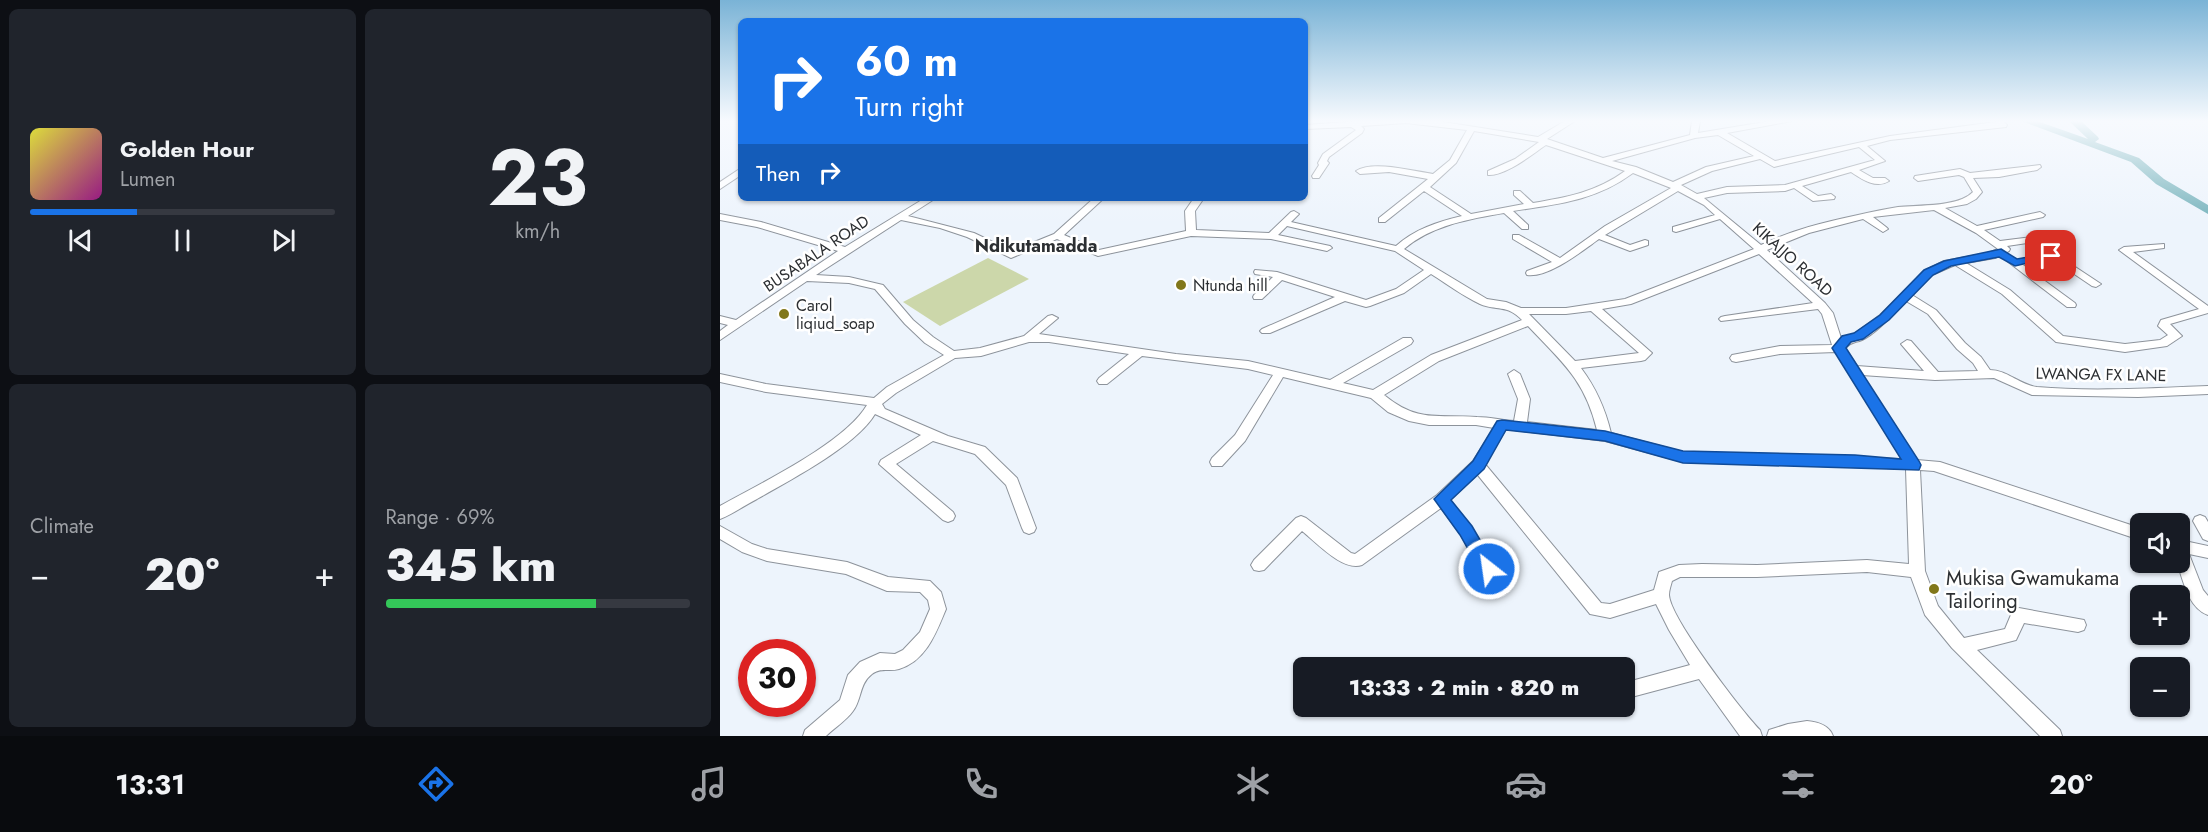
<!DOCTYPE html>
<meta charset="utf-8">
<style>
body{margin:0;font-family:Jost,sans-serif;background:#20242c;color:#f1f3f6;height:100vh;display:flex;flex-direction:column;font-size:22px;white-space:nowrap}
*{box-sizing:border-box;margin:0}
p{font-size:20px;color:#9ea1a6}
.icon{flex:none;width:33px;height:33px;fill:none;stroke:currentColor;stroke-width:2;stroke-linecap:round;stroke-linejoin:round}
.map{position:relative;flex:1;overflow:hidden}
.panel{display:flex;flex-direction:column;gap:9px;padding:9px;background:#0d0f14;width:720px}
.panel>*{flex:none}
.hud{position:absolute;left:18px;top:18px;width:570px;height:183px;border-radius:9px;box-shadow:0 2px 4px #0004;background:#1a73e8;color:#fff;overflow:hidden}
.controls{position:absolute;left:1410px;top:513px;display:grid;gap:12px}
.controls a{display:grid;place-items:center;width:60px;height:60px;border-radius:9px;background:#171b24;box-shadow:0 2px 4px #0004;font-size:30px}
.speed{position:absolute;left:18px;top:639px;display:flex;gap:12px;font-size:30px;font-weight:700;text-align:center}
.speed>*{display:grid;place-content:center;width:78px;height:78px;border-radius:50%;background:#171b24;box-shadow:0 2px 4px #0004;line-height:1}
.speed .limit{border:9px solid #d22;background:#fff;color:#111}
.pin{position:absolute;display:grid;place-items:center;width:51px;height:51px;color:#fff;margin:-26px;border-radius:12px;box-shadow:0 3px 9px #0006}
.me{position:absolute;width:66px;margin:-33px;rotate:330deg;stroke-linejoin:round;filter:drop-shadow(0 0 4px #0008)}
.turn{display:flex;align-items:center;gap:21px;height:126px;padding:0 18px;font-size:27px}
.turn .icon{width:78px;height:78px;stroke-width:2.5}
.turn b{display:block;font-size:42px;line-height:51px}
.then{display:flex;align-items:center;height:57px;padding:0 18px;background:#0003;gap:12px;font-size:22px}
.big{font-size:45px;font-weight:800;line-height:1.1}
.panel .widget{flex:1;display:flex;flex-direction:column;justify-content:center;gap:9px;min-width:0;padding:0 21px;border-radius:9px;background:#20242c}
.panel .dial{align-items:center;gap:0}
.dial b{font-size:78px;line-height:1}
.song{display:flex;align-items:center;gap:18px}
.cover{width:72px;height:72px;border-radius:9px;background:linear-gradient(135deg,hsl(60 70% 55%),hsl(310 70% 35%))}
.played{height:6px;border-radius:3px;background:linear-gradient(90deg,#1a73e8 35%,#363941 35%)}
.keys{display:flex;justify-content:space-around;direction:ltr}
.heat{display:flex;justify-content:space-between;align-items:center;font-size:33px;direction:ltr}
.charge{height:9px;border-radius:4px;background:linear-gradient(90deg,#34c759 69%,#363941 0)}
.panel .tiles{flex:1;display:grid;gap:9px;grid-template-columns:repeat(2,1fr)}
.trip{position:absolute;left:573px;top:657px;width:342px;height:60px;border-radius:9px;background:#171b24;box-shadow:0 2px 4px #0004;font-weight:800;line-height:60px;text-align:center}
.menu{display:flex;height:96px;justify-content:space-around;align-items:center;background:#090b0e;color:#9ea1a6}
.menu .icon{width:42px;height:42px}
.menu .on{color:#1a73e8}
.menu b{font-size:27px;color:#f1f3f6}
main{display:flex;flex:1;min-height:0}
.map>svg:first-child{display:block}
.green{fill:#ccd7aa}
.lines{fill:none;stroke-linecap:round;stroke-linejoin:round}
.river{fill:#75b2bb;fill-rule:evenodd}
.minor-casing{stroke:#8d939b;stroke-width:2}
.minor{fill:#fff;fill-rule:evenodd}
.route{fill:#1a73e8;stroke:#114b97;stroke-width:1.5}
.poi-dot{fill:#81771a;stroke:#fff;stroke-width:2}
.labels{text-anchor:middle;stroke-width:5;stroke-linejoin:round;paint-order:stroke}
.street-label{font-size:16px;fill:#2c2f32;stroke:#fff}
.poi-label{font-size:16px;fill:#2c2f32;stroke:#fff;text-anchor:start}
.neighbourhood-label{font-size:18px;font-weight:bold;fill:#2c2f32;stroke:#fff}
.near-poi-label{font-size:20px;fill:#2c2f32;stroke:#fff;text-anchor:start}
</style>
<main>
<section class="panel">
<div class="tiles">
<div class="widget">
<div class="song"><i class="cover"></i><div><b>Golden Hour</b><p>Lumen</p></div></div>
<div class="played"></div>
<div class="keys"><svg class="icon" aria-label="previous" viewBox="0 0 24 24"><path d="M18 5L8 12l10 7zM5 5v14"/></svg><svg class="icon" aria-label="pause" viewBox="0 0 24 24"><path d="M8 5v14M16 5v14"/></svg><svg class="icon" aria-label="next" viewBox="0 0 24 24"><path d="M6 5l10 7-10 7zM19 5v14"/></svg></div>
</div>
<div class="widget dial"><b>23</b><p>km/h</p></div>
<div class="widget"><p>Climate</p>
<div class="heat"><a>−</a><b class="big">20°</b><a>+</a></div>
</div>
<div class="widget"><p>Range · 69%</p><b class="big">345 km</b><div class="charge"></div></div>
</div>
</section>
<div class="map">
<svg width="1488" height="736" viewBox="0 0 1488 736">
<rect width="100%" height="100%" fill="#edf4fc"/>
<polygon class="green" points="268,258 309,279 220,326 183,302"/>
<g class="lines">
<polygon class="river" points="1301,121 1317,121 1368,139 1349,121 1361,121 1378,137 1379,139 1375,142 1419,158 1444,179 1488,205 1488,214 1436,184 1411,162"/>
<defs>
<g id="minor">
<path d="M640,121H717L818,137L845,121H855L827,139L883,158L970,135L972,121H980L978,133L1051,121H1072L1007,133L1055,161L1170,136L1283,121L1287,125L1286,127L1170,140L1147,146L1165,161L1139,170L1153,178H1165L1169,181C1156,189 1143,180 1131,172L1082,186L1098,196L1111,194L1115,197L1114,199L1093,201L1074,188L1065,191L1007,193L984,198L1041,245C1072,230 1105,222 1138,215C1151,212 1165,209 1178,207C1199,205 1239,207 1253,192L1244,177L1239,175L1198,181L1194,178L1195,176L1240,169L1250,173L1320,165L1321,167L1317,170L1279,177L1253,178L1262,192L1256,199L1247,204L1225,208L1257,226L1320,212L1325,215L1323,217L1264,230L1280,241L1343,233L1345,235L1340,238L1287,246L1290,249L1289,251L1275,258L1246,263L1290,290L1343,336L1405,344L1440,340L1448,335L1438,326L1441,320L1479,309L1399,250L1404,247L1444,244V248L1413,252L1488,306V313L1450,324L1462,336L1447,346L1405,352L1336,342L1282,294L1235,265L1212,275L1192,295L1216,310L1245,343L1261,357L1270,370C1287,370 1300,385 1317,387C1373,392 1432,388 1488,386V394L1418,397L1312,395L1274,378L1215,380L1142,375L1197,460L1220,462L1420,528V540L1214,471L1200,470L1205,571L1218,606L1244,638L1285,629L1293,610L1299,608L1364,620L1366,625L1364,630L1358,632L1304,623L1296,640L1257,650L1340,730L1342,736H1320L1232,648L1205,615L1191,577L1147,572L1037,577H960L952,581C951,585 949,590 949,595C950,618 1021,710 1040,730L1042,736H1020L979,679L904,699V683L970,665L949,630L936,604L890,618L870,614L757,474L730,500L751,527L786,583L788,588L786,593L780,595L774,593L741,535L721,508L642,565C623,572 596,542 582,531L544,570L539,571L534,570L531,565L534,560L576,518L581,516L586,518L631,553L635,554L717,495L753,461L774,428L756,425H709L689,421L668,412L651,398L563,377L525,441L502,466H492L490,462L492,458L515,435L553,375L528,369L422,356L387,384H379L377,381L379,378L409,354L329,342H309L261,356L235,358L176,393L162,404L165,409L228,436L265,447L297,478L316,528L314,532L309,534L304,532L302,528L286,485L255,454L213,441L176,464L233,512L235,516L233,520L228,522L223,520L159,464L161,460L201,435L155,414C136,446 70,480 37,499C25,505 13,514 0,519V506C39,484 125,443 147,405L46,392L0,382V374L46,384L154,398L167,387L224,355L205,343L185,324L155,289L129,283L87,281L0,340V331L8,325L0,323V316L16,320L118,251L37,227L0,220V214L41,222L125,247L205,198H216L188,216L254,233L292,251L334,234L374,198L383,199L344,235L379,250L466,231L465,211L474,198H484L475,211L476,230L549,233L571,212L574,211L579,214L571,222L676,246C695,229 717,222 742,216L704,191L665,222H659V218L708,179L669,172L640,174L636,171C653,160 693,171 713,174L730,160L747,130L686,123L641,126L644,129L642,133L609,157L607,161L609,163L599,178H593L592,176L599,165L598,163L603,154L636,130L631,127L585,129V125ZM754,131L819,142L795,159L768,171V175C786,176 811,155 826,145L905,171C876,192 848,197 813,203L800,191H794V195L804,204L751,214L710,187L736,163ZM998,135L1034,156L986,167L953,182L916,167L892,161L975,138ZM1139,147L1155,160L1065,185L1007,187L977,194L961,185L992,171L1040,159L1054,167ZM913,173L951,188L885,226L840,258L799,235H793V239L832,262L807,271L806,273L807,275C829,278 862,251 879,239L910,251L928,245V241L925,240L910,245L885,235L958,191L984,205L995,215L953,227V231L956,232L1000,219L1034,249L905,299L846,308H801L786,302L767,299L684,249C712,225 750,219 784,213L802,229H808V225L793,211C838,204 875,201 913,173ZM1214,210L1256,233L1278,249L1268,253L1224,261L1204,271L1160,315L1134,334L1121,338L1113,313L1105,303L1047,250L1089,233L1143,219L1163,232L1168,229L1166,227L1153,217ZM181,220L220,228L247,237L291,258L337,239L378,256L471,236L551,239L607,251L612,248L610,246L558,235L567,226L675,251L704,270L676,289L646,300L557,272L535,270L534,272L535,274L553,277L534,295L533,297L534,299H542L562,280L615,297L542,329L540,331L542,333H550L625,301L646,307L650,306L684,293L711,274C727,284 743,296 760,304C776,311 787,304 802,320L711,355L653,390L623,383L691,344L693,341L691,338H683L610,380L528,361L456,354L319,334L338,318L332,315L328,316L304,336L260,348L234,351L213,337L193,320L163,285L129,277L96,275ZM1039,254L1093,303L1005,316L1001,317L999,319L1001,321L1098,309L1102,314L1112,345L1060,346L1012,355L1010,358L1012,361L1016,362L1060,354L1116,352L1182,459L963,452L891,433C885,408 876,388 861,368L921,361L925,360L932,353L882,309L911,304ZM1186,301L1208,314L1237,349L1253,363L1258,371L1218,372L1191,341L1187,340L1181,344L1204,371L1137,366L1125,348C1131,342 1134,343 1142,340C1157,333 1174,313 1186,301ZM871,311L919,353L855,361L809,314H846ZM808,326C842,362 865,380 877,430L807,422L810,399L800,374L794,370L788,374L798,399L794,421C782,420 769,417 757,417C717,414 698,423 664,395L719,361ZM786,429L885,441L963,462L1135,466L1186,469L1189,564L1147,560L1037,565L982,564L959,565L939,572L934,590L890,604L881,603L765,464Z"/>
<polygon points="21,168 21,175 0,189 0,182"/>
<polygon points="1334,253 1381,284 1376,287 1372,286 1332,259 1303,265 1355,303 1356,305 1355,307 1347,307 1287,261 1292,258 1297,260"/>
<polygon points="1480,515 1485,517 1488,522 1488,541 1483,539 1473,521 1475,517"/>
<path d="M0,526L32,544L47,549L127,562L168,577L210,581L221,592L226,609C216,633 206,661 179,669C169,672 161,667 152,674C139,684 142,699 133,711C127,720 114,728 106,736H83L85,730L120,700L128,675L140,662L160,653L175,654L183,650L200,632L210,609L208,600L200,592L167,591L126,574L47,561L22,552L0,539Z"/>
<path d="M1460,540L1488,546V558L1469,554L1483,590L1488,596V615C1468,608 1463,580 1457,562H1460Z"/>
<path d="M1087,721C1098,722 1109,725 1113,736H1047L1049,730L1068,724Z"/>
</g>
</defs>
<use href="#minor" class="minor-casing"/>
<use href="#minor" class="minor"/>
</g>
<linearGradient id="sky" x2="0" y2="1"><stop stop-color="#7ab3d6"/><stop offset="0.54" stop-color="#f7fafe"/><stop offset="1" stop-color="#f7fafe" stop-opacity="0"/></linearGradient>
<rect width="1488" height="224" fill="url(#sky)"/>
<polygon class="route" points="1281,249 1297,259 1331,253 1337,256 1295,266 1279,257 1231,266 1213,275 1169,320 1143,339 1131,342 1126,348 1199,461 1201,465 1199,470 963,463 885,441 786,430 764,469 731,500 752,526 777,569 775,574 769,576 762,574 740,535 714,499 753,461 777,421 782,420 885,431 963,451 1135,455 1181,459 1112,348 1122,336 1134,333 1160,315 1204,270 1224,261"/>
<g class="poi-dot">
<circle cx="461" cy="285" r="6"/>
<circle cx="64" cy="314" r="6"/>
<circle cx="1214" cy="589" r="6"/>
</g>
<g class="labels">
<g class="street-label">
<text transform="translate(96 253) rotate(-34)" y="6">BUSABALA ROAD</text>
<text transform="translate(1073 259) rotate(42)" y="6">KIKAJJO ROAD</text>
<text transform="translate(1381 374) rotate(1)" y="6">LWANGA FX LANE</text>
</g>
<g class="poi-label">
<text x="473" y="291">Ntunda hill</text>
<text x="76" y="311">Carol<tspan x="76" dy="18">liqiud_soap</tspan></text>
</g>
<g class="neighbourhood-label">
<text x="316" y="252">Ndikutamadda</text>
</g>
<g class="near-poi-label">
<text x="1226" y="585">Mukisa Gwamukama<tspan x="1226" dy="23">Tailoring</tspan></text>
</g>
</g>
</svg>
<div class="controls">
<a><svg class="icon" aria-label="sound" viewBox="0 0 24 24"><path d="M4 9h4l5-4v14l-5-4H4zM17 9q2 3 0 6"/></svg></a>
<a>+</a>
<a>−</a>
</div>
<div class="speed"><div class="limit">30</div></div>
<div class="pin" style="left:1331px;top:256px;background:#d93025"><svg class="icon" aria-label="arrive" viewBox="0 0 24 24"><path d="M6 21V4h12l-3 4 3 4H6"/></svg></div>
<svg class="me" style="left:769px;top:569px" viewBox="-20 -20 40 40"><circle r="17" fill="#1a73e8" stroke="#fff" stroke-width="3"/><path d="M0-11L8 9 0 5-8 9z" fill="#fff"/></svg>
<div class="trip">13:33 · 2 min · 820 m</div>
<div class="hud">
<div class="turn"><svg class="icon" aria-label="right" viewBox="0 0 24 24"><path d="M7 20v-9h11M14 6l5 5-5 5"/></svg><div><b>60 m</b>Turn right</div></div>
<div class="then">Then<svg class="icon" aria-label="right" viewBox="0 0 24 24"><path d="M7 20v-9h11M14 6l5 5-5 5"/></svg></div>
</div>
</div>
</main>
<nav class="menu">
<b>13:31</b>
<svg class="icon on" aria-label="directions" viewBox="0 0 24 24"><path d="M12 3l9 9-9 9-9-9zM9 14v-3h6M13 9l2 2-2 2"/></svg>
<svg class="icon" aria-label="music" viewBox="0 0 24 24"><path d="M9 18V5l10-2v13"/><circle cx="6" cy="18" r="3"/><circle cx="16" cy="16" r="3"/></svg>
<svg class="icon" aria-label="phone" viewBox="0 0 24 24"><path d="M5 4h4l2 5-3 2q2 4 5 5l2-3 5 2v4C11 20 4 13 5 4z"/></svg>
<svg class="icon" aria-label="climate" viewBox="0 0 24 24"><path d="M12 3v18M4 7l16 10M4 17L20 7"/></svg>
<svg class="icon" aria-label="car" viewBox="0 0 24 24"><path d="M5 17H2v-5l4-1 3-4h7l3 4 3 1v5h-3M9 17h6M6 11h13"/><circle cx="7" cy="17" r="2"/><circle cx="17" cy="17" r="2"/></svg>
<svg class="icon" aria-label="filters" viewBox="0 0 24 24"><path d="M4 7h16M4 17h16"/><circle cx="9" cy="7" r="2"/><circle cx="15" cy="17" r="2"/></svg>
<b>20°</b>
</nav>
